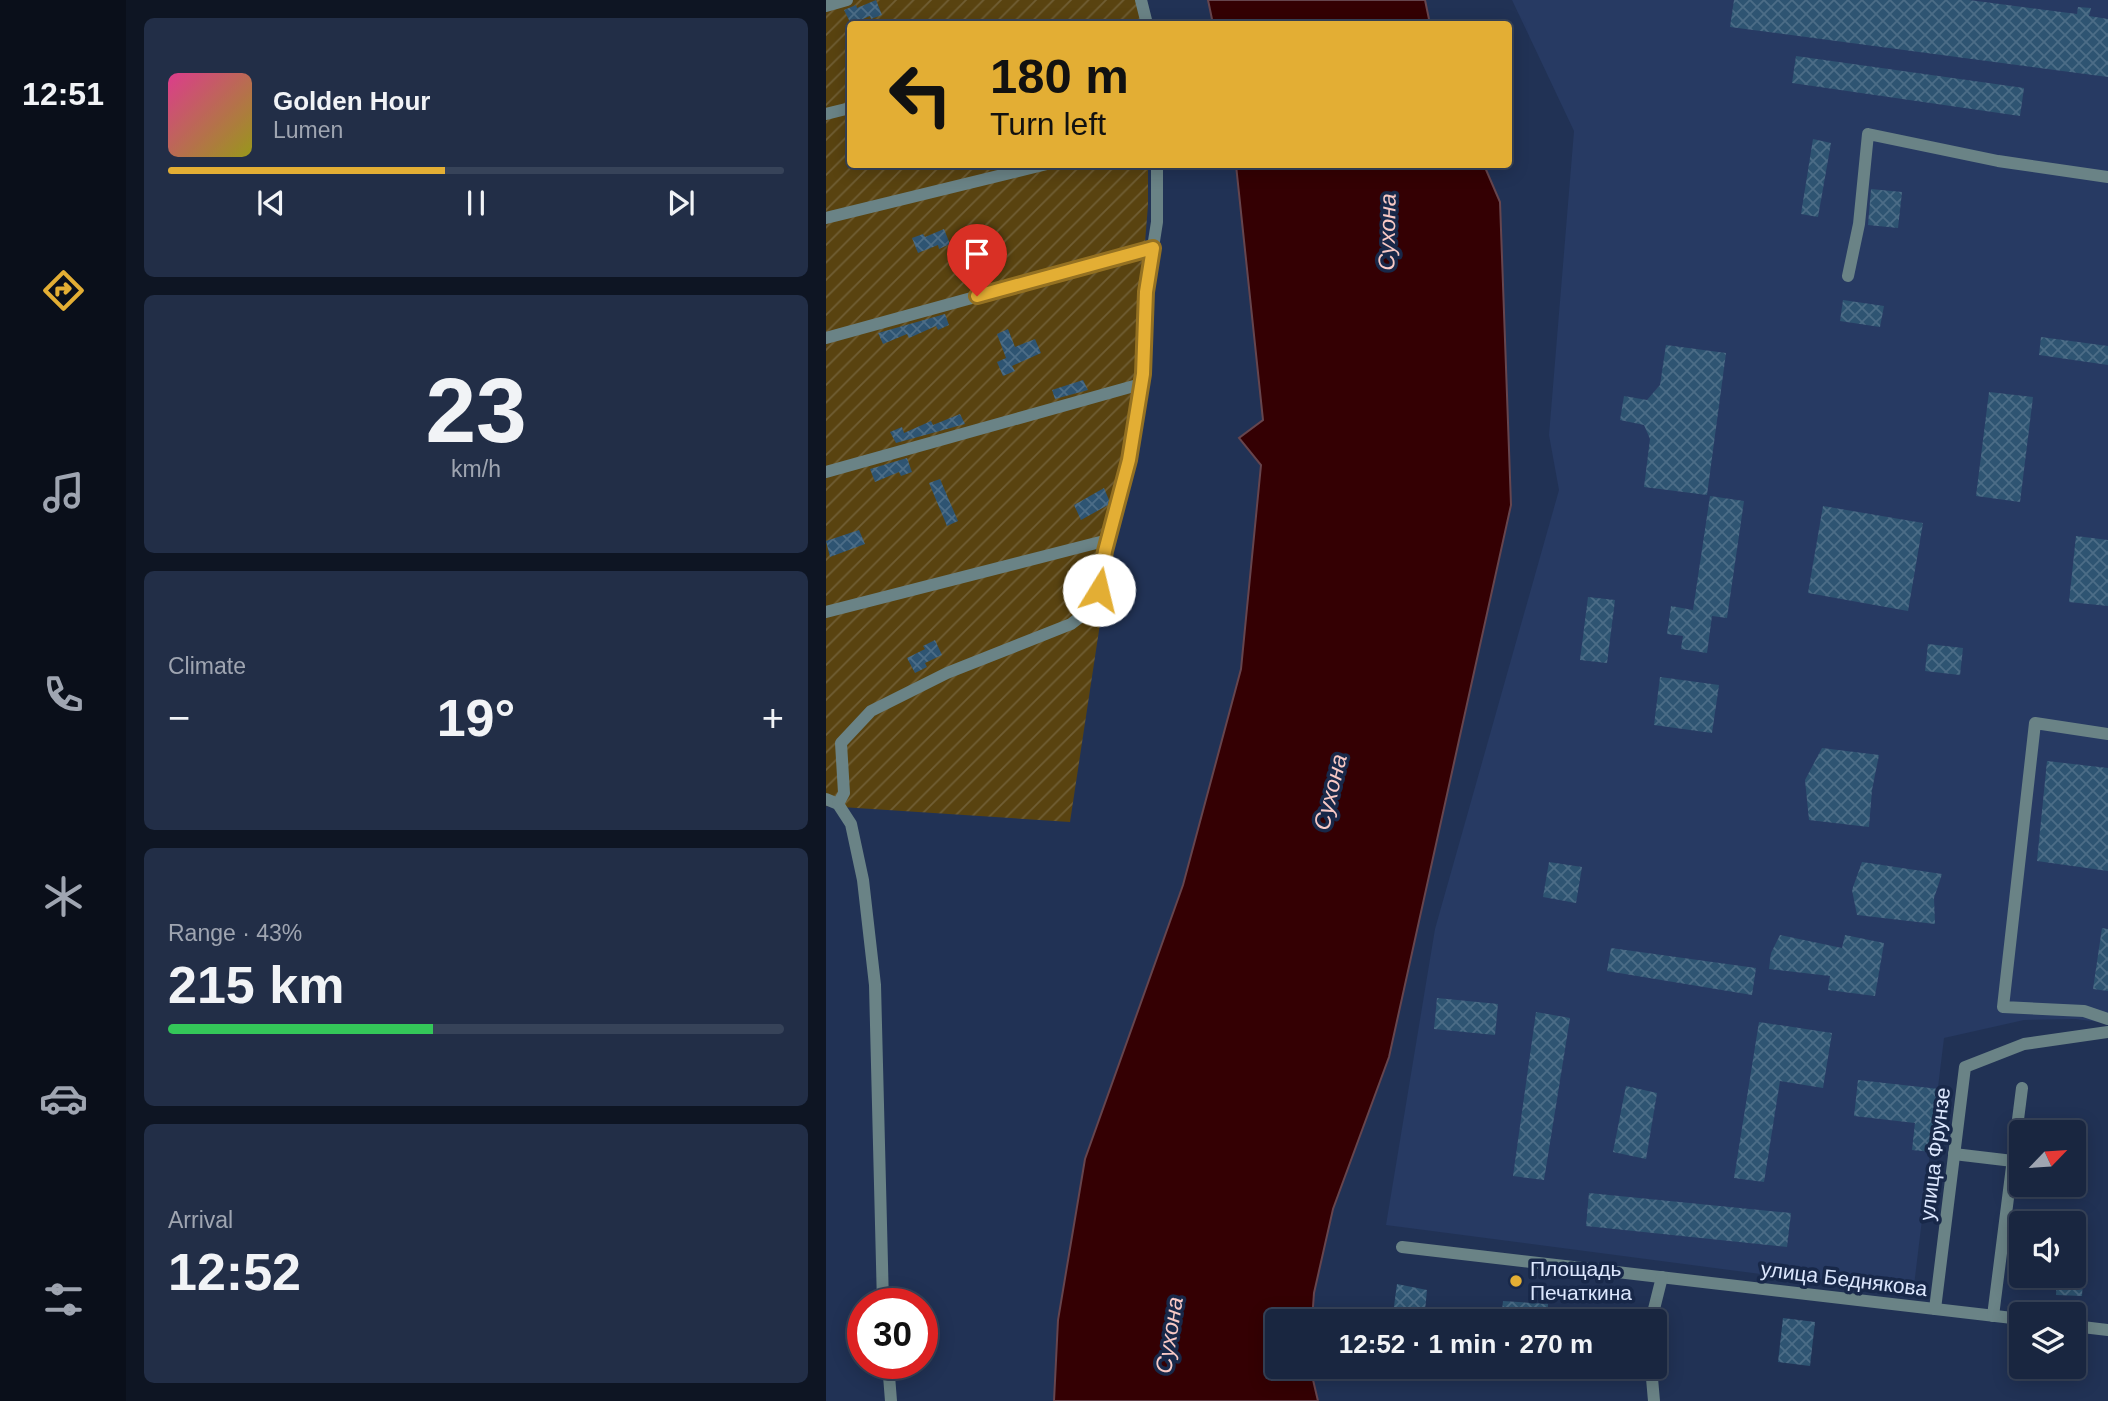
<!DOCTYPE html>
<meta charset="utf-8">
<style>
body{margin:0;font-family:Helvetica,sans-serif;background:#222e47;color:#f1f3f6;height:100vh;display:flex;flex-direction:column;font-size:26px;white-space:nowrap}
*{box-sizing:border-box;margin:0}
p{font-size:23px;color:#9fa5b1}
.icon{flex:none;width:38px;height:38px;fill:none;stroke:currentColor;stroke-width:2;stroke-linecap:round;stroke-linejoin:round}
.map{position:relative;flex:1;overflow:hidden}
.sheet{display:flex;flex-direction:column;gap:18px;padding:18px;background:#0e1523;width:700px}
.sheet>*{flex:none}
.top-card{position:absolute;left:21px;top:21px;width:665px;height:147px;border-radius:7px;box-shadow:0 4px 18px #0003,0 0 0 2px #374359;background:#e3ae34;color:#111;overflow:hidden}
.needle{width:46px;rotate:65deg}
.tools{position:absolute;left:1183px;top:1120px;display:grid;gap:14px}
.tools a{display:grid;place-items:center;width:77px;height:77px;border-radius:7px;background:#192640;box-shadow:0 4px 18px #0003,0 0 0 2px #374359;font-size:35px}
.speed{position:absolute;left:21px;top:1288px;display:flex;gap:14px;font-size:35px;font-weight:700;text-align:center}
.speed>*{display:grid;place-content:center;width:91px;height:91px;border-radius:50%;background:#192640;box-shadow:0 4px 18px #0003,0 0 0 2px #374359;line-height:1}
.speed .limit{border:10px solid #d22;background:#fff;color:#111}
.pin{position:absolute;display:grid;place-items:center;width:60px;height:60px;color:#fff;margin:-72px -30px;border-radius:50% 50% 50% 0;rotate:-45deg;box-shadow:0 0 7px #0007}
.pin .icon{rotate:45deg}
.me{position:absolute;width:77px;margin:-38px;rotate:9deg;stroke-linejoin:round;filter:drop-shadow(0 0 5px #0008)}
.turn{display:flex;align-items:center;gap:24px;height:147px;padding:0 28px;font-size:32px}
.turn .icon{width:91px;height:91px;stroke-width:2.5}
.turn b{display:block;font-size:49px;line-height:60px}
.big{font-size:52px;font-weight:800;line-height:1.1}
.sheet .tile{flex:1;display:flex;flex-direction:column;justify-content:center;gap:10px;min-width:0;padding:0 24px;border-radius:10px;background:#222e47}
.sheet .dial{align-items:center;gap:0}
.dial b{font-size:91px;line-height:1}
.song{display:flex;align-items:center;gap:21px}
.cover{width:84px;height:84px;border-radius:10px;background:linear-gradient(135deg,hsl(330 70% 55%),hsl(60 70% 35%))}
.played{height:7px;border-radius:4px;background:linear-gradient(90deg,#e3ae34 45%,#374359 45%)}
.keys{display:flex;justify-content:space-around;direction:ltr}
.heat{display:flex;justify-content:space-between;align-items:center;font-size:38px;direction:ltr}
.charge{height:10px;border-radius:5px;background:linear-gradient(90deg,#34c759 43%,#374359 0)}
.trip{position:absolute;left:439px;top:1309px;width:402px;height:70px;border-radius:7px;background:#192640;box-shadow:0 4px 18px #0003,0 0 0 2px #374359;font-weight:800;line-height:70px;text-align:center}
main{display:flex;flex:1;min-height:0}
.tabs{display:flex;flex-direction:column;width:126px;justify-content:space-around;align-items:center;background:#0a0f1a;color:#9fa5b1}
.tabs .icon{width:49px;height:49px}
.tabs .on{color:#e3ae34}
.tabs b{font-size:32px;color:#f1f3f6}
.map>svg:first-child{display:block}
.built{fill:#273a63}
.garden{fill:url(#garden-furrows)}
.water{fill:#340003;stroke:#66454e;stroke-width:2}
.building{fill:url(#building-cross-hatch)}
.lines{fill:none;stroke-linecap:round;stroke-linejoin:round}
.minor{stroke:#6a8386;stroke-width:12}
.route-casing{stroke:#947122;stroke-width:18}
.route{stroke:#e3ae34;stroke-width:12}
.poi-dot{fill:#e3ae34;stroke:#182849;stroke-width:2.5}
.labels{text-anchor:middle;stroke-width:7;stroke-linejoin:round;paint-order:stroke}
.street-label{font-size:21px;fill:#dbe6fd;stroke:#182849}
.poi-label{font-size:21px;fill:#dbe6fd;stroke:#182849;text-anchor:start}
.water-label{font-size:23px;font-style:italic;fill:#f8c9c5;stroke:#182849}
</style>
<main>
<nav class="tabs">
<b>12:51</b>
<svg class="icon on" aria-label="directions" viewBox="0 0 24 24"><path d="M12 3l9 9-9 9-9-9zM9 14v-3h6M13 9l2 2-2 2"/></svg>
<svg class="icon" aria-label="music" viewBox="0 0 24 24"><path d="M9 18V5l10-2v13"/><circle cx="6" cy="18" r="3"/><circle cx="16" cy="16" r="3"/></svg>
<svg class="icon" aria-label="phone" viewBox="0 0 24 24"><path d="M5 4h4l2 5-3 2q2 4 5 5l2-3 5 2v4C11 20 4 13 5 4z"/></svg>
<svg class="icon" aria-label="climate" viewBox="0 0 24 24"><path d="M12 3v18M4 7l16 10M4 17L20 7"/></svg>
<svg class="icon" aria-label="car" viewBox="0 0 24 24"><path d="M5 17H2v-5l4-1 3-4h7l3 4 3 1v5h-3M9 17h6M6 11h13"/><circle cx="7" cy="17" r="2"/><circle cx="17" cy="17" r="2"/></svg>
<svg class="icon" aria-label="filters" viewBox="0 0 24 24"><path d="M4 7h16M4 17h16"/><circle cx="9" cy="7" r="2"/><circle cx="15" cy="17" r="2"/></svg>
</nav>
<section class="sheet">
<div class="tile">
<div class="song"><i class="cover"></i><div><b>Golden Hour</b><p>Lumen</p></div></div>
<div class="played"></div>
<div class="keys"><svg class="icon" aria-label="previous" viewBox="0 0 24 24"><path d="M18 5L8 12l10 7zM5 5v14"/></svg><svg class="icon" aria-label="pause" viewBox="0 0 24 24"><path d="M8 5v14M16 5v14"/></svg><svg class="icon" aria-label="next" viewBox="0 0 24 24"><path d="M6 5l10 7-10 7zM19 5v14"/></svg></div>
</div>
<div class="tile dial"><b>23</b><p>km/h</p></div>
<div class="tile"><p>Climate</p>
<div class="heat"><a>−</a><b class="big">19°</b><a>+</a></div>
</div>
<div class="tile"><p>Range · 43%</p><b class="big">215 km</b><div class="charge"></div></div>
<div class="tile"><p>Arrival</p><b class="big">12:52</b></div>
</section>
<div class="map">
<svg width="1282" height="1401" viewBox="0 0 1282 1401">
<defs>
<pattern id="garden-furrows" width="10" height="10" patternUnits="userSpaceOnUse" patternTransform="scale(1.75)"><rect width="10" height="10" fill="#594310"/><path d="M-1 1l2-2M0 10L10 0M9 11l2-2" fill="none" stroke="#705e34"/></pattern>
<pattern id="building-cross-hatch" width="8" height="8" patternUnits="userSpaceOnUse" patternTransform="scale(1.75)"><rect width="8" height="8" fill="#2e5472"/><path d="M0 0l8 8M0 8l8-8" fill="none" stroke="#4c6d87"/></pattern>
</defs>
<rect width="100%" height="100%" fill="#213255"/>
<polygon class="built" points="686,0 1282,0 1282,1023 1249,1019 1198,1020 1118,1038 1087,1294 560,1225 609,929 733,490 723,435 748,131"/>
<polygon class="garden" points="0,0 311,0 317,24 24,24 24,164 322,165 322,205 305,419 244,822 0,806"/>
<g class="water">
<polygon points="382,0 599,0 604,24 387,24"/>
<polygon points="410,165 658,165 674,202 685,505 563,1057 507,1209 488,1293 486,1321 452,1321 452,1367 484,1367 492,1401 228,1401 232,1320 259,1159 357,885 415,669 435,465 413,438 437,420"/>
</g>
<g class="building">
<polygon points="50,0 56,15 45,19 44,16 25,24 18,10 30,5 31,8"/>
<polygon points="908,0 1143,0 1251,14 1252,7 1265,8 1263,16 1282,19 1282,77 904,27"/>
<polygon points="970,56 1198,88 1194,116 966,83"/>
<polygon points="987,139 1005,143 992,217 975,214"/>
<polygon points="1045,189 1076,192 1072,228 1042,225"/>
<polygon points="118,229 124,244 113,249 112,245 92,253 86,238 97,234 99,237"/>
<polygon points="1017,300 1058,306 1054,327 1014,321"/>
<polygon points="119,314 123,325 112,330 110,326 83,338 81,334 57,344 52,333"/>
<polygon points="182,329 189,347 209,339 215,353 186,366 189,371 177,376 171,362 180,358 171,334"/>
<polygon points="1215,337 1282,346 1282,365 1213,355"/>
<polygon points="840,345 900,353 881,495 818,487 824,439 818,425 794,420 798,396 821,400 834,385"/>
<polygon points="257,380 262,390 229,399 226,390"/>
<polygon points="1163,392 1207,397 1194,502 1150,496"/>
<polygon points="134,414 139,424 70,443 64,432 76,427 78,433 105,421 107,425"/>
<polygon points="81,458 86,472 75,476 73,472 49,482 44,469"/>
<polygon points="114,479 132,521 121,526 103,483"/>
<polygon points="278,488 283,500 282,505 255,520 248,505"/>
<polygon points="884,496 918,501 901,618 886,616 881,653 855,649 857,636 841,634 845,606 867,610"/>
<polygon points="997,506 1097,523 1082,611 982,593"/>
<polygon points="33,530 39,544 4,557 0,541"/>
<polygon points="1250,536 1282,540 1282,606 1243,602"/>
<polygon points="762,597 789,600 781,663 754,660"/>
<polygon points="109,640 116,655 99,663 101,667 89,673 81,658 99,649 97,646"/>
<polygon points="1102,644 1137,648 1134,675 1099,671"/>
<polygon points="834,677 893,685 886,733 828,725"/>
<polygon points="996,748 1053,755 1046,790 1043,827 983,820 979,780"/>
<polygon points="1221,761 1282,768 1282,871 1211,861"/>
<polygon points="723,862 756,867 750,903 717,897"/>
<polygon points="1036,862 1116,874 1108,898 1109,924 1031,915 1026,890"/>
<polygon points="1276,928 1282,929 1282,991 1267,989"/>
<polygon points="954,935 1016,948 1019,935 1058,943 1049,996 1002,990 1004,976 943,969 945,953"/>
<polygon points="785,948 930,968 926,995 781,971"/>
<polygon points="611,998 672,1004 669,1035 608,1029"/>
<polygon points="710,1012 744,1018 718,1180 687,1176"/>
<polygon points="933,1022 1006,1033 997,1088 954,1081 938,1182 908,1178"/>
<polygon points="1032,1080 1113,1089 1106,1152 1086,1150 1089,1123 1028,1116"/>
<polygon points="800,1086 831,1093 820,1159 787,1152"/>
<polygon points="763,1193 965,1213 961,1247 760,1226"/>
<polygon points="1231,1278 1257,1279 1256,1296 1230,1295"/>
<polygon points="571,1284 601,1290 598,1321 566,1321"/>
<polygon points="677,1301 722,1304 721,1321 675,1321"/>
<polygon points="957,1318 989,1322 984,1366 952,1362"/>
</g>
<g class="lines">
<g class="minor">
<polyline points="315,0 321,24"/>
<polyline points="0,6 21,0"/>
<polyline points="0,114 24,108"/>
<polyline points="0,218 221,164"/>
<polyline points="1022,276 1033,224 1042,134 1172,161 1282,177"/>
<polyline points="0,338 327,248"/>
<polyline points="0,472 315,384"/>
<polyline points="0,612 282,540"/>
<polyline points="1282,734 1209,723 1177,1007 1258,1011 1282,1019"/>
<polyline points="0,799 12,804 25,824 37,880 49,985 57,1304"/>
<polyline points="12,804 18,793 15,743 45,711 121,673 245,624 266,608 273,590 279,551 303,460 317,374 320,292 331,222 331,164"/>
<polyline points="1128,1154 1187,1161"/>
<polyline points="576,1247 1195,1319"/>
<polyline points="1109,1309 1139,1067 1198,1044 1282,1032"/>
<polyline points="1167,1316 1196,1088"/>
<polyline points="825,1321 836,1277"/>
<polyline points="1248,1326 1282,1330"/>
<polyline points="62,1363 65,1401"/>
<polyline points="825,1367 828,1401"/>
</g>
</g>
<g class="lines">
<defs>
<polyline id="route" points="151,296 327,248 320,292 317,374 303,460 279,551 273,590"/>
</defs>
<use href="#route" class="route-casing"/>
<use href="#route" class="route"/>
</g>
<circle class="poi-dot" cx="690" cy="1281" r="7"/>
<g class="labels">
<g class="street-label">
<text transform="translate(1109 1154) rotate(-83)" y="7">улица Фрунзе</text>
<text transform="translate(1018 1279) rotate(7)" y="7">улица Беднякова</text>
</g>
<g class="poi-label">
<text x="704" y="1276">Площадь<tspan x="704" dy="24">Печаткина</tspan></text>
</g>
<g class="water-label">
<text transform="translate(561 232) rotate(-89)" y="8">Сухона</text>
<text transform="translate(504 792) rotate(-76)" y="8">Сухона</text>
<text transform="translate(343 1335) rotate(-81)" y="8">Сухона</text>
</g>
</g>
</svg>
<div class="tools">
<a><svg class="needle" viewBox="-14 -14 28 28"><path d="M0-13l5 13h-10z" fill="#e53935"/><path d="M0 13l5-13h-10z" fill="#9fa5b1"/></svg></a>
<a><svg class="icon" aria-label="sound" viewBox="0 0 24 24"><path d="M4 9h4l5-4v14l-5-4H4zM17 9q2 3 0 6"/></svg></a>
<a><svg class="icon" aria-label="layers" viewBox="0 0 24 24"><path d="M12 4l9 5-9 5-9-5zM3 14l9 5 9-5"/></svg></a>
</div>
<div class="speed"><div class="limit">30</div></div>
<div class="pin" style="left:151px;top:296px;background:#d93025"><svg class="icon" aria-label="arrive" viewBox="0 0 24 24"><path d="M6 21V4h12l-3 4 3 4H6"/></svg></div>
<svg class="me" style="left:273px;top:590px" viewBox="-20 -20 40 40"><circle r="19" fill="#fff"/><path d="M0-13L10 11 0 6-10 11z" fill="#e3ae34"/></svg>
<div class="trip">12:52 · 1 min · 270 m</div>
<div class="top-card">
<div class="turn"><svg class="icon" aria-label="left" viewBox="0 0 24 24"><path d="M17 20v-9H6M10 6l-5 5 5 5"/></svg><div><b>180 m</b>Turn left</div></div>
</div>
</div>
</main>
